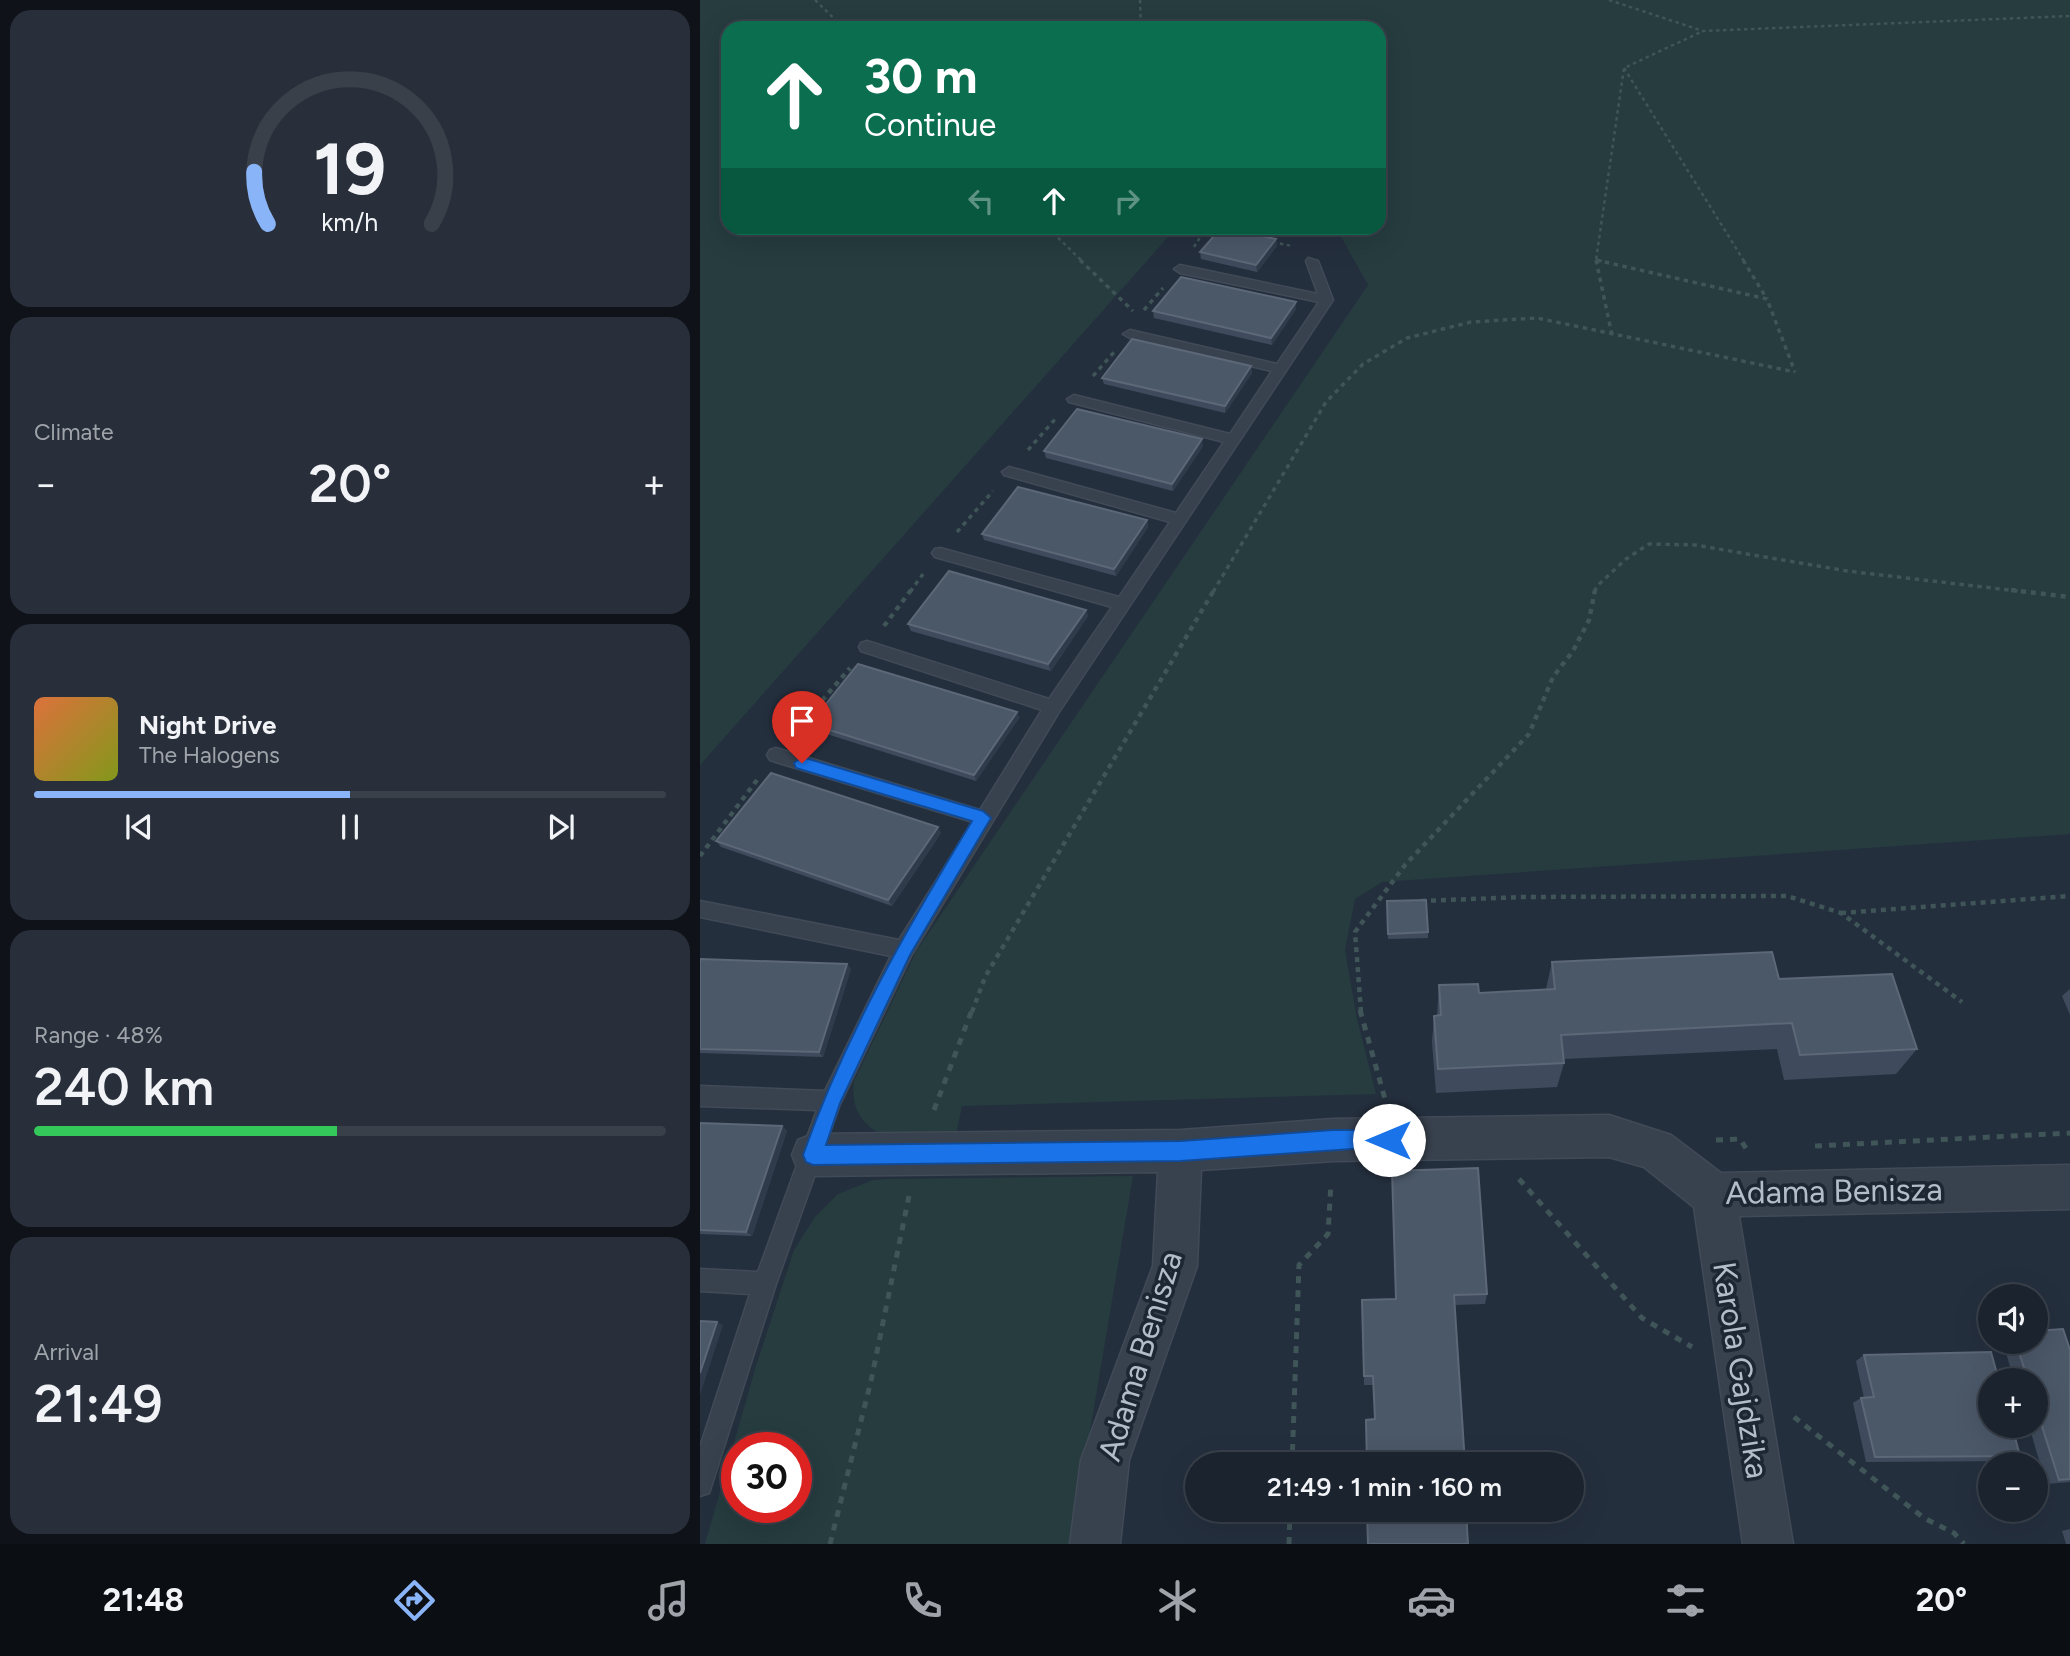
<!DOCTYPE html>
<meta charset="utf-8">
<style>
body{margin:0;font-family:Figtree,sans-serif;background:#282f3a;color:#f1f3f6;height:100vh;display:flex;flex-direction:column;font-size:26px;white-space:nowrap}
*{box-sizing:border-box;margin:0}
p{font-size:23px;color:#a0a4aa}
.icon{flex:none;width:38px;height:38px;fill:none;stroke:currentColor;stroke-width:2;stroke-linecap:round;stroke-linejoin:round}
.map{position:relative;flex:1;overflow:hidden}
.drawer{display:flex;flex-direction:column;gap:10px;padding:10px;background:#0f1319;width:700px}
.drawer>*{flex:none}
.hud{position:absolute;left:21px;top:21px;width:665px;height:214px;border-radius:21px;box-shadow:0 7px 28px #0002,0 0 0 2px #39404a;background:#0b6e4f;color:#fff;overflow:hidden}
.fabs{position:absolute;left:1278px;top:1284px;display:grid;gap:14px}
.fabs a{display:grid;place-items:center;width:70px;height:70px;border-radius:50%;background:#1b232e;box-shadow:0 7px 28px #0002,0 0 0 2px #39404a;font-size:35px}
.speed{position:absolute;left:21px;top:1432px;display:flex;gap:14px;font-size:35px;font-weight:700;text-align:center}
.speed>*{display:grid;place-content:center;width:91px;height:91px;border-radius:50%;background:#1b232e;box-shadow:0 7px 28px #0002,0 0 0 2px #39404a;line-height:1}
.speed .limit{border:10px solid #d22;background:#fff;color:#111}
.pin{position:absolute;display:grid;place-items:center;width:60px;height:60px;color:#fff;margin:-72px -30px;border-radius:50% 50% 50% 0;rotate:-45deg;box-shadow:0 0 7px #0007}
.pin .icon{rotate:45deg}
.me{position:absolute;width:77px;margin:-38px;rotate:270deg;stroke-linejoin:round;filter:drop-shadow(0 0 5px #0008)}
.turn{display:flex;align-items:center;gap:24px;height:147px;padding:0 28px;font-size:32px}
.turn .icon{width:91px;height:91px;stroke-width:2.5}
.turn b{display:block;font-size:49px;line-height:60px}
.lanes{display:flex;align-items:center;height:66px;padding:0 28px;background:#0003;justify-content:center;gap:35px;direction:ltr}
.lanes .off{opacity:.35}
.big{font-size:52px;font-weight:600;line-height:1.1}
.drawer .widget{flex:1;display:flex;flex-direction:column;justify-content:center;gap:10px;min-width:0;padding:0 24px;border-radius:21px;background:#282f3a}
.drawer .dial{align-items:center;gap:0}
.dial svg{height:182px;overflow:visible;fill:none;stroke:#39404a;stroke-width:7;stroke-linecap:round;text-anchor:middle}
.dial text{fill:#f1f3f6;stroke:none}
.song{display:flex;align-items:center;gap:21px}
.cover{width:84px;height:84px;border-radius:10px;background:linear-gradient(135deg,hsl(20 70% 55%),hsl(70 70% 35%))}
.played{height:7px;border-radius:4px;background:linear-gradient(90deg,#8ab4f8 50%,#39404a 50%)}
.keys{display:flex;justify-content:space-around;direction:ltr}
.heat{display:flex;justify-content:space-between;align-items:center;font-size:38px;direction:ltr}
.charge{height:10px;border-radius:5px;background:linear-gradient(90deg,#34c759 48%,#39404a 0)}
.trip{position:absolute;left:485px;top:1452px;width:399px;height:70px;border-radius:35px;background:#1b232e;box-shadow:0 7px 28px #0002,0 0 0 2px #39404a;font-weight:600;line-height:70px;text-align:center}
.dock{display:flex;height:112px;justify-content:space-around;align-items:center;background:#0b0e12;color:#a0a4aa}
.dock .icon{width:49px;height:49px}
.dock .selected{color:#8ab4f8}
.dock b{font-size:32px;color:#f1f3f6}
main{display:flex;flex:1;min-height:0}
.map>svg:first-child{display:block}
.green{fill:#263c3f;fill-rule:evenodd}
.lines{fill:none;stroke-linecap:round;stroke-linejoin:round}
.lane-casing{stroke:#414a57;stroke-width:3}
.street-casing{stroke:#414a57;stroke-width:3}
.path-far3{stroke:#3f5557;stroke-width:2.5;stroke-dasharray:3.5 3.5;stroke-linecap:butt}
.path-far2{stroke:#3f5557;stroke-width:3.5;stroke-dasharray:4.5 4.5;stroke-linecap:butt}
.path-far1{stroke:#3f5557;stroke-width:4.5;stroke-dasharray:5 5;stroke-linecap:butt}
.path{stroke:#3f5557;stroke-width:5;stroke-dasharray:7 7;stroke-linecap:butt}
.lane{fill:#38414e;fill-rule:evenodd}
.street{fill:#38414e;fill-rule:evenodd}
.wall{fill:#3f4b5c}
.shaded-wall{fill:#2f3b4b}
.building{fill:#4b5868;stroke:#5c6777;stroke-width:2}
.route{fill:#1a73e8;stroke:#114b97;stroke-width:2}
.labels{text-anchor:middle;stroke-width:7;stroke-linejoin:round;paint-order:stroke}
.near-street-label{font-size:32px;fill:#b4bcc9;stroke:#1d2633}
</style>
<main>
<section class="drawer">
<div class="widget dial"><svg viewBox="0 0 100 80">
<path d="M14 69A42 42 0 1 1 86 69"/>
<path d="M14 69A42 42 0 0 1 8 46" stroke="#8ab4f8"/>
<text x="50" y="56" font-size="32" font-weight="700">19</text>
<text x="50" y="72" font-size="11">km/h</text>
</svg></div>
<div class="widget"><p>Climate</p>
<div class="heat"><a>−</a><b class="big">20°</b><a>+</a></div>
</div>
<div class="widget">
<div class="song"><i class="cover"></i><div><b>Night Drive</b><p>The Halogens</p></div></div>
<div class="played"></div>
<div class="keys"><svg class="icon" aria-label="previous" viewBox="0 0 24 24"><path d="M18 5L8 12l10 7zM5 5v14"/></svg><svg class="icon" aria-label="pause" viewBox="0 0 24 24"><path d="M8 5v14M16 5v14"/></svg><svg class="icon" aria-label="next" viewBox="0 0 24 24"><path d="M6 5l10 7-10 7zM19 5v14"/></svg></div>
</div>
<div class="widget"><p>Range · 48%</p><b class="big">240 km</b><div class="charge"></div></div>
<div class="widget"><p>Arrival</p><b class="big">21:49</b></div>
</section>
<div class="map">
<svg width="1370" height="1544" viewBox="0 0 1370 1544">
<rect width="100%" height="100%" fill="#242f3e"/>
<g class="green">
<path d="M0,0H1370V834L682,882L655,899L645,950L657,1019L676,1094L262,1106L256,1135H183C161,1125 150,1106 154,1081L217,950L668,285L640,235L606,228H679V28H28V228H476L0,765Z"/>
<path d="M433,1176L371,1544H5L56,1366L94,1250L115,1217L138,1194L173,1180L187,1179ZM37,1447H96V1507H37Z"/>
</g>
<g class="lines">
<defs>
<polygon id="lane" points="608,258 618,261 633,300 359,712 211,956 140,1104 76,1284 12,1484 9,1493 0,1496 0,1447 50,1294 0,1291 0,1269 58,1272 117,1110 0,1106 0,1086 125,1091 191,956 0,917 0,901 199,940 273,822 76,762 70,760 67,755 70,750 76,748 280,810 342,710 161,651 159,647 161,643 167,641 349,699 412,607 235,557 232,553 235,549 240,548 419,597 470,522 304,475 302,472 309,467 476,513 524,442 369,402 367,399 374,395 530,434 572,371 430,338 423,334 430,330 577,364 619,302 480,273 474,269 480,265 618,294 606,261"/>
<polygon id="street" points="909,1115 971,1135 1021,1173 1370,1165 1370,1209 1039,1216 1093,1544 1043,1544 994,1207 944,1167 909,1157 633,1161 501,1170 497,1266 429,1460 420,1544 370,1544 381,1460 453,1266 458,1172 113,1176 98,1170 92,1155 98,1140 113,1134 481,1130 633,1119"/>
</defs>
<use href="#lane" class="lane-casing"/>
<use href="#street" class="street-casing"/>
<g class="path-far3">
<polyline points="115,0 144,28"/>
<polyline points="440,0 441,28"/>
<polyline points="909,0 1003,31 1370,16"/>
<polyline points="924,68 1044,261"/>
<polyline points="348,228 382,261"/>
<polyline points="507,228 524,231"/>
<polyline points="573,242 592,246"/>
<polyline points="494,247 506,228"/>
<polyline points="902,261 896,260 924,68 1003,31"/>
</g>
<g class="path-far2">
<polyline points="380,260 433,311"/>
<polyline points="896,260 1067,299 1095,372"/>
<polyline points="896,260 912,335"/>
<polyline points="1043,260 1067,299"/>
<polyline points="444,310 463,288"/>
<polyline points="393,376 415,351"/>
<polyline points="328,450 357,417"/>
<polyline points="257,532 293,491"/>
<polyline points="210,592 223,574"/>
<polyline points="513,592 626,402 663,364 707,338 771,322 837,318 1095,372"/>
<polyline points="895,592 896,587 926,559 949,544 995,545 1147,571 1326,592"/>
</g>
<g class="path-far1">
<polyline points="1311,590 1370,597"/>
<polyline points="184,626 211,590"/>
<polyline points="96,731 150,668"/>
<polyline points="0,856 60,776"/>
<polyline points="721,901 822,897 1087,896 1141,913 1262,1002"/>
<polyline points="1141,913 1370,896"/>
<polyline points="272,1012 285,977 514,590"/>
<polyline points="661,1012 655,932 705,865 829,734 853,677 873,651 889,620 895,590"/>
</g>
<g class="path">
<polyline points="660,1010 685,1099"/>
<polyline points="234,1110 272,1010"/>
<polyline points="1016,1140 1040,1139 1047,1150"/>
<polyline points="1115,1146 1370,1133"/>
<polyline points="819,1179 942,1318 992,1347"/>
<polyline points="1094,1417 1224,1518 1254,1533 1264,1544"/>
<polyline points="592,1465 599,1265 628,1234 631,1183"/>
<polyline points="130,1544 171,1381 209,1196"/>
<polyline points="589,1544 590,1510"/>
</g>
<use href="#lane" class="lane"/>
<use href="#street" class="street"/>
</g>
<g class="wall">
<polygon points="577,246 557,272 501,259 500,252"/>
<polygon points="596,302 596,309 572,345 454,318 453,311"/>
<polygon points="551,366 552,373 525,413 404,384 402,378"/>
<polygon points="503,446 473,491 346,458 344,451"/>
<polygon points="447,520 448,527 416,576 284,540 282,534"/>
<polygon points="386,610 388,616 351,671 211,631 208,624"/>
<polygon points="317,712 319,718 276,781 114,730 110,724"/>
<polygon points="241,833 192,906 21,847 16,841"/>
<polygon points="687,901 728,932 728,938 688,939"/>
<polygon points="0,959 147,964 151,969 123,1057 0,1053"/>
<polygon points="852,962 1079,979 1217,1049 1196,1074 1084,1080 1077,1049 864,1059 864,1063 857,1087 736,1093 732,1042 734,1016 737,1016 739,985 779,993 846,989"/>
<polygon points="1370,989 1370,1015 1362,996"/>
<polygon points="0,1123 82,1126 87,1131 52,1236 0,1234"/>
<polygon points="692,1171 787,1294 785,1304 754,1305 764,1465 667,1465 675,1419 673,1385 664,1385 664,1376 696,1299"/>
<polygon points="1303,1342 1335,1342 1370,1350 1370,1482 1346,1484 1329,1426 1335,1426 1335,1381 1314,1381"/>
<polygon points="1164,1355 1320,1456 1308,1461 1166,1462 1153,1403 1161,1398 1164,1398 1156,1361"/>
<polygon points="1370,1529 1370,1544 1366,1544 1362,1531"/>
</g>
<g class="shaded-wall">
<polygon points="576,239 577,246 557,272 556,265"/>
<polygon points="596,302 596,309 572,345 571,338"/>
<polygon points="551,366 552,373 525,413 525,406"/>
<polygon points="502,439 503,446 473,491 472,484"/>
<polygon points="447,520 448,527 416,576 414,569"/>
<polygon points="386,610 388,616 351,671 348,664"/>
<polygon points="317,712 319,718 276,781 274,775"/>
<polygon points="238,827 241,833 192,906 188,900"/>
<polygon points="147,964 151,969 123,1057 119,1052"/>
<polygon points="82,1126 87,1131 52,1236 46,1232"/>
<polygon points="17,1322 23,1325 0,1395 0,1373"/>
</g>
<g class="building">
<polygon points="521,228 525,228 576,239 556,265 500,252"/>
<polygon points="481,277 596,302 571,338 453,311"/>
<polygon points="432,339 551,366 525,406 402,378"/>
<polygon points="377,409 502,439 472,484 344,451"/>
<polygon points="318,487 447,520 414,569 282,534"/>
<polygon points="249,571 386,610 348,664 208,624"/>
<polygon points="158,664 317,712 274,775 110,724"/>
<polygon points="71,773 238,827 188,900 16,841"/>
<polygon points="726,900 728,932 688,934 687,901"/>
<polygon points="1072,952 1079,979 1192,974 1217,1049 1100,1055 1092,1023 861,1035 864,1063 738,1069 734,1016 741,1015 739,985 778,984 779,993 855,989 852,962"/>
<polygon points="0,959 147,964 119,1052 0,1049"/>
<polygon points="0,1123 82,1126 46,1232 0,1230"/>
<polygon points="778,1168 787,1294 754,1295 765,1464 667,1465 666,1420 675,1419 673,1376 664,1376 662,1300 696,1299 692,1171"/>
<polygon points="0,1321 17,1322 0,1373"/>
<polygon points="1363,1329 1370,1350 1370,1479 1359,1480 1335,1404 1335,1381 1328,1381 1316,1342 1335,1342 1335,1331"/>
<polygon points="1291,1352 1299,1381 1290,1381 1290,1426 1312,1426 1320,1456 1175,1457 1161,1398 1174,1397 1164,1355"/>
<polygon points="667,1510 766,1510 768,1544 668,1544"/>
</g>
<path class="route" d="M102,757L283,811L291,818L210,955L140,1103L126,1145L481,1141L633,1130H689L695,1133L698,1140L695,1146L481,1161L113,1165L106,1162L103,1155C145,1036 207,928 272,821L96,768L94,763Z"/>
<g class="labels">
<g class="near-street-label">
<text transform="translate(1134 1191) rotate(-1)" y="11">Adama Benisza</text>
<text transform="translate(440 1356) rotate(-73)" y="11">Adama Benisza</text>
<text transform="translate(1041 1370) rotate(81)" y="11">Karola Gajdzika</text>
</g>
</g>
</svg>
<div class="fabs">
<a><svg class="icon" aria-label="sound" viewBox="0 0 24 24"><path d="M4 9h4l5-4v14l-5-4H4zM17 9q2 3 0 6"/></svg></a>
<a>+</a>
<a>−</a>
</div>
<div class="speed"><div class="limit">30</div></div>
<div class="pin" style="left:102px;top:763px;background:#d93025"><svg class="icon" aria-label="arrive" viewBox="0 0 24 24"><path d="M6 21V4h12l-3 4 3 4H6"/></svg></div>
<svg class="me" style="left:689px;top:1140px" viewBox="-20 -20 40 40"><circle r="19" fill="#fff"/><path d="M0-13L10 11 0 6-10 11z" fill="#1a73e8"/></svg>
<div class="trip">21:49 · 1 min · 160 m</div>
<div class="hud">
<div class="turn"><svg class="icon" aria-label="ahead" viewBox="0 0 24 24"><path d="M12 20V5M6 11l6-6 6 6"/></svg><div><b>30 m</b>Continue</div></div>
<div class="lanes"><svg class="icon off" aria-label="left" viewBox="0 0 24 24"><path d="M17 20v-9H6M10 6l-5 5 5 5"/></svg><svg class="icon" aria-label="ahead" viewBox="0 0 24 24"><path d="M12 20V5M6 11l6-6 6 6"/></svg><svg class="icon off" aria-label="right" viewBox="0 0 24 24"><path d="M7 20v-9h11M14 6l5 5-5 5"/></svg></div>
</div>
</div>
</main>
<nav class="dock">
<b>21:48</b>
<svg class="icon selected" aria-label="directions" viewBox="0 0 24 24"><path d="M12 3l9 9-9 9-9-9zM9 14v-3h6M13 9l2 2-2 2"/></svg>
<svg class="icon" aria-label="music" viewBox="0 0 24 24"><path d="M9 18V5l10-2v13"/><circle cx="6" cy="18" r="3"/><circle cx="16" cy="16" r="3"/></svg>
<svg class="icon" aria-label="phone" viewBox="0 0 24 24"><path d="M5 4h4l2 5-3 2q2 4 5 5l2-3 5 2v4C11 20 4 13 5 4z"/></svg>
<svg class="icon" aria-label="climate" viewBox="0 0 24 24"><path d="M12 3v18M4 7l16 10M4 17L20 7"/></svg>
<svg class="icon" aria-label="car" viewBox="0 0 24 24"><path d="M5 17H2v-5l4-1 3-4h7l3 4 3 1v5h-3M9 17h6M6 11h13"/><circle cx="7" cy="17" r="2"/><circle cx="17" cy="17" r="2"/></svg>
<svg class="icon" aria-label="filters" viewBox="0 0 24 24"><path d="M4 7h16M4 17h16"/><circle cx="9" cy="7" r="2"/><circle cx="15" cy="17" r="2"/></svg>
<b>20°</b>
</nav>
